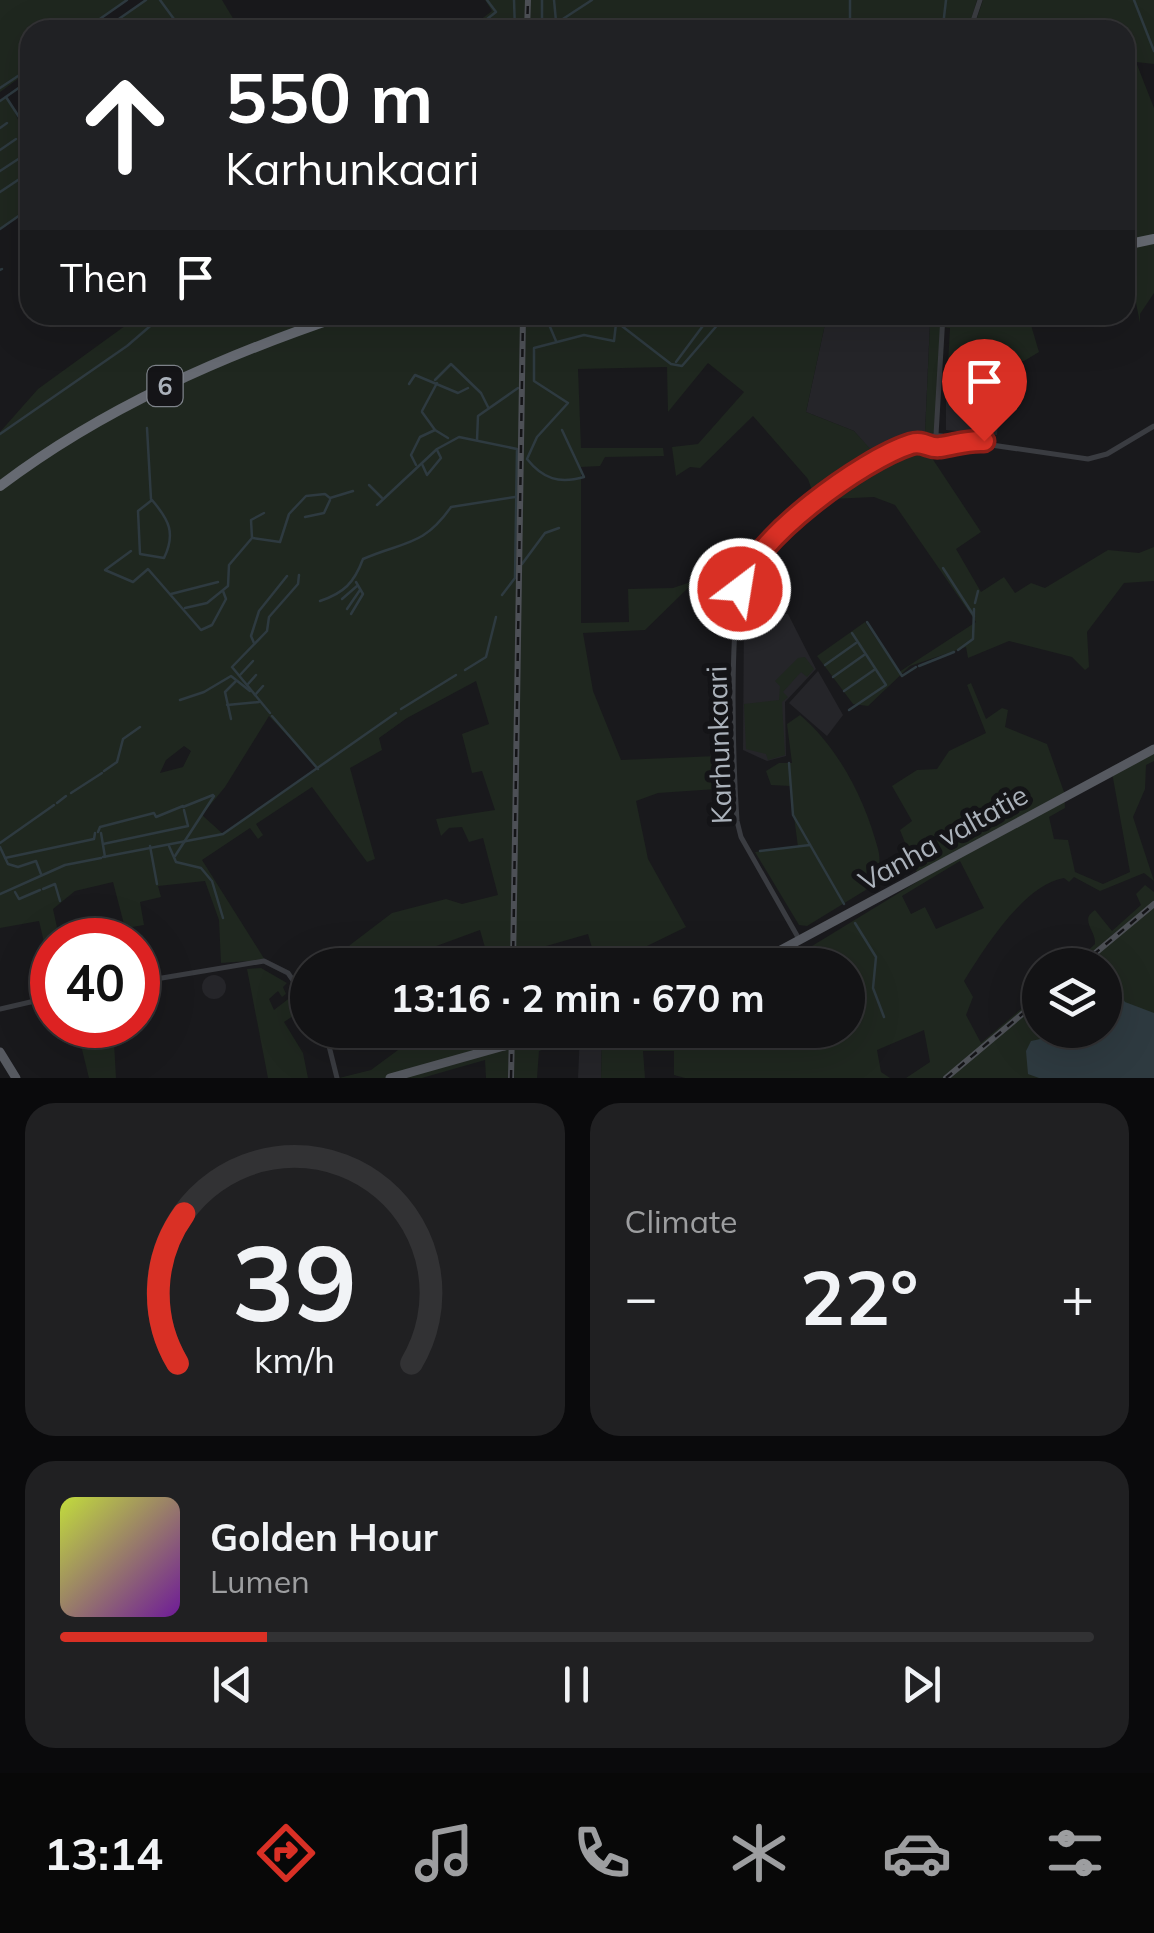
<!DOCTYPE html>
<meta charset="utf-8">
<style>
body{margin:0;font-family:Mulish,sans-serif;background:#202022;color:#f1f3f6;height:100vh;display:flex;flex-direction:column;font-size:38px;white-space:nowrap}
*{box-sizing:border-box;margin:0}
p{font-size:32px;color:#9d9ea0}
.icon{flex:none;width:55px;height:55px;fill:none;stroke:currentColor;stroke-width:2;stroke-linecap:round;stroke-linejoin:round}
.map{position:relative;height:1078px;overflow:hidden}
.drawer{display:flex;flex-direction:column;gap:25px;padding:25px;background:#0a0a0c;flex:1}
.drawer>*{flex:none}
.hud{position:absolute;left:20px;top:20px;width:1115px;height:305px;border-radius:30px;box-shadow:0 10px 40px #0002,0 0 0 2px #323234;background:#202124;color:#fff;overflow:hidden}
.fabs{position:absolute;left:1022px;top:948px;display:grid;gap:20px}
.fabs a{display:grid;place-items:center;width:100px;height:100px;border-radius:50%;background:#131315;box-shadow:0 10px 40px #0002,0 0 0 2px #323234;font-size:50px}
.speed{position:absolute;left:30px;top:918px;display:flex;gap:20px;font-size:50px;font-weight:700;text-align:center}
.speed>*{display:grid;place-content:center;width:130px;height:130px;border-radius:50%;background:#131315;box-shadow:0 10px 40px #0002,0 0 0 2px #323234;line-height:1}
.speed .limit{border:15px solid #d22;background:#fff;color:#111}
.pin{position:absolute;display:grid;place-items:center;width:85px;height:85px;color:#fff;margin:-102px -42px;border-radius:50% 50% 50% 0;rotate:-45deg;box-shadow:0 0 10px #0007}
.pin .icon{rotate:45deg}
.me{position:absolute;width:110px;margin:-55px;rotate:31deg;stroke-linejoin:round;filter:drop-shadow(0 0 8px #0008)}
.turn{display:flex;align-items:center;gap:35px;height:210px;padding:0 40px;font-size:45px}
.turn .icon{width:130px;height:130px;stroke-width:2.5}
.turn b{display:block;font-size:70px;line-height:85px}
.then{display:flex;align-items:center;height:95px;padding:0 40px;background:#0003;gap:20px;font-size:38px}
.big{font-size:75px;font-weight:700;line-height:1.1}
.drawer .widget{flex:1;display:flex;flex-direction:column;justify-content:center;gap:15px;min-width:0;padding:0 35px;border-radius:30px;background:#202022}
.drawer .dial{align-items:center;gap:0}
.dial svg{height:260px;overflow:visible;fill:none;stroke:#323234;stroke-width:7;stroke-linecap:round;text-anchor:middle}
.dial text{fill:#f1f3f6;stroke:none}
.song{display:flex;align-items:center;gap:30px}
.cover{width:120px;height:120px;border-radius:15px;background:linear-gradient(135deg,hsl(70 70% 55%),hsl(280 70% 35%))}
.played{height:10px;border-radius:5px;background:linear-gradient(90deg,#d93025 20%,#323234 20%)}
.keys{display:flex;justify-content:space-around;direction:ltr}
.heat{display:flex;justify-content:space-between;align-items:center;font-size:55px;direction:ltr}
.drawer .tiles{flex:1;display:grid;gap:25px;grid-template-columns:1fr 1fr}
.widget:last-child{grid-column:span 2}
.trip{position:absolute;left:290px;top:948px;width:575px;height:100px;border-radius:50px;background:#131315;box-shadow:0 10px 40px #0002,0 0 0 2px #323234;font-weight:700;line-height:100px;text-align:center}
.tabs{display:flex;height:160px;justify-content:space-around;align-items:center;background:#080808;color:#9d9ea0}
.tabs .icon{width:70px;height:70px}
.tabs .on{color:#d93025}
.tabs b{font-size:45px;color:#f1f3f6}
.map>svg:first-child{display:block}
.built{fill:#252529}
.green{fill:#1f271f;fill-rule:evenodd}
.water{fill:#2e3a40}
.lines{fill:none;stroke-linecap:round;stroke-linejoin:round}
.stream{stroke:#2e3a40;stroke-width:2.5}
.minor{stroke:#3a3c41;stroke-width:5}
.major{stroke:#565960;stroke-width:9}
.highway{stroke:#666a72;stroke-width:10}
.rail-casing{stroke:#4d5056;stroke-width:6}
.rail{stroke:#141417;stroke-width:2.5;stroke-dasharray:8;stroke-linecap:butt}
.major-bridge{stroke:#565960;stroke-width:9}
.route-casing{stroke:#8d1f18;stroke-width:25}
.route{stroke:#d93025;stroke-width:18}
.labels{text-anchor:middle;stroke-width:10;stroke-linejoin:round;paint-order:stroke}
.shield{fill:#141417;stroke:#7e838a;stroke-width:2.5}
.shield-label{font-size:25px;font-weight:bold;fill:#abb2bb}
.street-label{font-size:28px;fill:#abb2bb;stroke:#141417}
</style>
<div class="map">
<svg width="1154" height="1078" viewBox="0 0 1154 1078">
<rect width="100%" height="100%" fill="#19191c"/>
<g class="built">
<polygon points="827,315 930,323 925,434 874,454 854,431 806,412"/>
<polygon points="1000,399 997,435 946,430 946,400"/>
<polygon points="744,613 788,614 816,669 785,702 786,756 767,761 743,750"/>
<polygon points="818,671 843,715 827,736 789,703"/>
<circle cx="214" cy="987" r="12"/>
<polygon points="580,1035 602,1035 601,1078 578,1078"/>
</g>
<g class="green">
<polygon points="0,0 127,0 86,30 30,30 30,70 0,92"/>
<polygon points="146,0 222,0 240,30 103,30"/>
<polygon points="485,0 977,0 968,30 467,30 492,11"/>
<polygon points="983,0 1154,0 1154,64 1136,62 1154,108 1154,293 1140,314 1140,323 1132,283 1125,284 1125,30 973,30"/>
<path d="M6,97C29,132 30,166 30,208L0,229V101Z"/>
<path d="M140,315H827L806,412L854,431L875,454L925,433L930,324L857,315H1028L1039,352L1024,361H991L992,399L946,400L950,328L941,327L935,432L884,452L815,499L808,479L753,416L700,468L690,467L676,476L672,447L698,444L744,392L708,363L668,412L667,367L578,369L581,448H663L664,456L605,457L600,466L581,467V623L629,622L628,589L673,588L714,574L736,577L733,586L688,588L645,630L583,633L593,691L621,760L717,756L719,776L731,783V788L658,793L636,801L648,859L686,927L647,946L650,965H597L588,934L522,953L524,965H490L480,930L401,959L402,965H335L350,945L392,913L446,899L462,904L498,895L483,838L469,842L462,827L449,828L441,836L436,819L495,810L482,771L472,773L462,734L489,724L476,681L407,718L379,738L382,750L350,768L375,859L367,862L312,787L256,824L263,835L258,839L250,828L202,860L265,960L221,963L219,920L205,881L158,886L161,897L140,902L144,925L126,928L122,940H101L100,934L125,928L113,882L75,891L53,909L58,932L44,942L39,921L0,928V432L38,389ZM269,716L318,769L223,834L202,815L225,787ZM184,746L191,751L183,767L160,773L166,760Z"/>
<polygon points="926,449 981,532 956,549 981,592 1004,577 1015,593 1031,583 1045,588 1108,550 1139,553 1154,547 1154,581 1124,583 1087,632 1089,667 1085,670 1072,657 1009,641 968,658 966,647 910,666 868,706 853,704 817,656 865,622 899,672 976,622 895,505 874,497 831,499 886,462"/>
<polygon points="764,555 791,585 750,587 747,606 743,606 751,571"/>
<polygon points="805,657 814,669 807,677 801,672 783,692 788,697 782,702 785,755 768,760 766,754 746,749 744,704 779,700 780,686 775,681 798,658"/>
<path d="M971,683L986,719L1002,708L1008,710L1005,727L1047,744L1064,792L1065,808L1049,817L1054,839L1068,840L1075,872L1103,884L1130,872L1111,767L1154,745V761L1146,765L1145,789L1133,817L1154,881L1144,873L1100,891L1074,877L1069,882L1064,878C1025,884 985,947 964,981L973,997L966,1015L981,1043L1040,993V1030H1105V965H1073L1095,944C1096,930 1079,920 1095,910L1112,931L1141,905L1136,894L1145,885L1154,892V1072L1072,1078H906L930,1062L924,1030L877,1050L881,1072L890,1078H685L674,1075V1051H643L645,1078H601L602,1035L576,1034L554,1041L553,1046L539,1051L537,1078H486L485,1060L422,1078H339L371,1070L425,1030H848V965H766L812,946L920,880L900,830L912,821L892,786L917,770L937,769L949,751L986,733L967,685ZM960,861L984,908L936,929L925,907L911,914L902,896Z"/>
<path d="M800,715C839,748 865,800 878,849C881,859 878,869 882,880L807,926L799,925L755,852L798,847L790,786L771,785L766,771L779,763H792L787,724Z"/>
<polygon points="261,968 287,983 283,987 286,994 282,997 278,991 269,999 274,1010 296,993 305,1008 284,1022 303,1053 308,1078 268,1078 247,969"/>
<polygon points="76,1025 113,1025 116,1078 89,1078"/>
</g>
<polygon class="water" points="1105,980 1113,981 1125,1002 1154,1013 1154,1078 1039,1078 1028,1074 1026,1051 1031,1041 1045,1038 1043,1030 1105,1030"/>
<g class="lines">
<g class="stream">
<polyline points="160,0 182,30"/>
<polyline points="514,0 515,30"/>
<polyline points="554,0 556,21"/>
<polyline points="946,0 943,26 948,30"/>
<polyline points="1134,0 1154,51"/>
<polyline points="84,30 127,0"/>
<polyline points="103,30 146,0"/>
<polyline points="473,30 496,12 487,0"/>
<polyline points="542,30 542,0"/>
<polyline points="546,30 592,0"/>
<polyline points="845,30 850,22 850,0"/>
<polyline points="0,88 30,68"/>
<polyline points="6,97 21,120 23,142 30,151"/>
<polyline points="0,101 30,80"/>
<polyline points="0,128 7,123"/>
<polyline points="0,150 16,139"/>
<polyline points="0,171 26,154"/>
<polyline points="0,192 30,172"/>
<polyline points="0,229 30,208"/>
<polyline points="0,270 2,269"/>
<polyline points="545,315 556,341"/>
<polyline points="618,323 671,364 682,366 726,315"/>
<polyline points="676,362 711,315"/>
<polyline points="435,380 451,364 481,393 488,407"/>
<polyline points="409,384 415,375 458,393 468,388"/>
<polyline points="422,411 437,383"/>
<polyline points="422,412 435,430 448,438"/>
<polyline points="147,428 151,499"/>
<path d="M562,430L584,477C559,484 543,479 527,459L537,437L568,403L534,381V348L584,335L614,341L617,315"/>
<polyline points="0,434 127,346 163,315"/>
<polyline points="477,440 478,416 518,388"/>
<polyline points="422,464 427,475 441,458 437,450"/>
<polyline points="416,465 411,455 420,437 435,430"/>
<polyline points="369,485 382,498"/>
<path d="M152,500C169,520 176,533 164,558L140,554L138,511Z"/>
<polyline points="377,505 437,449 459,437 517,449 515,578 502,595"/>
<polyline points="305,517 324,513 330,500"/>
<polyline points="253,538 280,542 289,514 306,496 325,494 330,498 353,491"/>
<polyline points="131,551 105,570 133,582 148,569 201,630 212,625 226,599 223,591"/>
<polyline points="522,564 545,533 559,528"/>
<polyline points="943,568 974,616"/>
<polyline points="171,594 218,582"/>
<polyline points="342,599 357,586"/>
<path d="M320,601C344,593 354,583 363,559C404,541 423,547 451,507L515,497"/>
<polyline points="975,603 978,591"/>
<polyline points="185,608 207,603 228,586 229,565 252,538 251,520 264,513"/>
<polyline points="347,609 360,590"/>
<polyline points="351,614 363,594 356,582"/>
<polyline points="867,622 902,676 916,667"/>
<polyline points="254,643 251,636 259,611 287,576"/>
<polyline points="958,650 973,639 974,609"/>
<polyline points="825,665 856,643"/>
<polyline points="919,666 954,652"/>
<polyline points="465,670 486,657 496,617"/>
<polyline points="240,675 253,661"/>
<polyline points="833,677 864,655"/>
<polyline points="248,684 256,675"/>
<polyline points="844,691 874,670"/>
<polyline points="255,695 263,686"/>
<polyline points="180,700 204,692 231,676 250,691"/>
<polyline points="227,705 259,702"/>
<polyline points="401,709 456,675"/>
<polyline points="849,710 886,685 852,633"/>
<polyline points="270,713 232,667 267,631 269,617 298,584 299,575"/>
<polyline points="272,716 318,769"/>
<polyline points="231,719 225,692 236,681"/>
<polyline points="789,763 793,815 844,904"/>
<polyline points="104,771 117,762 123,739 140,727"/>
<polyline points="71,793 102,773"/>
<polyline points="57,803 66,796"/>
<polyline points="183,807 213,795"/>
<polyline points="98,832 100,827 154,813 156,817 183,806"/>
<polyline points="101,833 105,857"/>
<polyline points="0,843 54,805"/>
<polyline points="103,844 188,826 184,810"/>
<polyline points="150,846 157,884"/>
<polyline points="169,846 176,862 201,868 211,880"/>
<polyline points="0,847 8,864 18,867 36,861 41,874"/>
<polyline points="760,851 810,845"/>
<polyline points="175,856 214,796"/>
<polyline points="103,857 223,834 396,713"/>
<polyline points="5,858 94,839 95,833"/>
<polyline points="212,881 223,918"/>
<polyline points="43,889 55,884 60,901"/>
<polyline points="15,892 19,899 40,890"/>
<polyline points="0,894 65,865 101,858"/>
<polyline points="855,923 876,957 873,988 884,1017"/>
</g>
<g class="minor">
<polyline points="970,30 980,0"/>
<polyline points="936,435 943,315"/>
<polyline points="943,438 1088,459 1107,454 1154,426"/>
<polyline points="924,442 937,448 954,442"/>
<path d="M799,939L741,837L737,821C734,776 726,596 748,564C772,530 819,499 853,475C875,460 915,433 942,436"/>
<polyline points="138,982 264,961 288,973 308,1002"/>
<polyline points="0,1009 52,997"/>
<polyline points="325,1030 337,1078"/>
</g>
<g class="major">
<polyline points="753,965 1154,749"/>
<polyline points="517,1043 558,1030"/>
<polyline points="0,1052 16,1078"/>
<polyline points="390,1078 504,1046"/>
</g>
<g class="highway">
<polyline points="1125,245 1154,239"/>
<path d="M0,486C103,408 222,356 344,315"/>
</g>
<defs>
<g id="rail">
<polyline points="527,30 528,0"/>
<polyline points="513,965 523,315"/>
<polyline points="1081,965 1154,904"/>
<polyline points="511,1078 512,1030"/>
<polyline points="946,1078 1040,999"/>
</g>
</defs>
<use href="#rail" class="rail-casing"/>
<use href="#rail" class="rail"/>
<polyline class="major-bridge" points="504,1046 517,1043"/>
</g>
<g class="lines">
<defs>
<path id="route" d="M740,589C751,540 863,459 911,444C924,440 929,449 940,447C955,445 967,440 984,441"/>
</defs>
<use href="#route" class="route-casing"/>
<use href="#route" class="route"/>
</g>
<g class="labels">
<rect class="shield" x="147.5" y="366" width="35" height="40" rx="8"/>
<g class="shield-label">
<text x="165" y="395">6</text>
</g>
<g class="street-label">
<text transform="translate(719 745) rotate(-92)" y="10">Karhunkaari</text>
<text transform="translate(943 838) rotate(-29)" y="10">Vanha valtatie</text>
</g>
</g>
</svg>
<div class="fabs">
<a><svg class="icon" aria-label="layers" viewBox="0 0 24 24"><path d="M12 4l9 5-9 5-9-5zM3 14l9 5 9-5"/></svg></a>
</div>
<div class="speed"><div class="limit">40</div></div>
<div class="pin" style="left:984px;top:441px;background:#d93025"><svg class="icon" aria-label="arrive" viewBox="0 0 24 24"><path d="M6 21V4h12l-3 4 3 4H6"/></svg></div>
<svg class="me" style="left:740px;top:589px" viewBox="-20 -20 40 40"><circle r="17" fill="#d93025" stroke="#fff" stroke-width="3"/><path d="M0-11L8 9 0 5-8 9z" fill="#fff"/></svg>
<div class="trip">13:16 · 2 min · 670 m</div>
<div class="hud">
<div class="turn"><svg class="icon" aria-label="ahead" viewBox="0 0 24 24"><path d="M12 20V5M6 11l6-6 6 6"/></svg><div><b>550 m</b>Karhunkaari</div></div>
<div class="then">Then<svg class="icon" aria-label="arrive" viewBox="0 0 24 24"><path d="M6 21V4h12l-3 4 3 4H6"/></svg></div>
</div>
</div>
<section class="drawer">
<div class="tiles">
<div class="widget dial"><svg viewBox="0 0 100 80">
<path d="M14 69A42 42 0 1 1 86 69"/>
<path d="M14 69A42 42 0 0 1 16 23" stroke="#d93025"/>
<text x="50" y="56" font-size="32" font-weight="700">39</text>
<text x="50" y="72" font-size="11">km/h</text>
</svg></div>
<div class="widget"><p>Climate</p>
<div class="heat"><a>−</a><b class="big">22°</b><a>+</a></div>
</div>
<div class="widget">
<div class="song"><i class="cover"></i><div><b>Golden Hour</b><p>Lumen</p></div></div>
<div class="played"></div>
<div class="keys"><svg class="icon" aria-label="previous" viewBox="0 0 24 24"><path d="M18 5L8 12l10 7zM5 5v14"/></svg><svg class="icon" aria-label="pause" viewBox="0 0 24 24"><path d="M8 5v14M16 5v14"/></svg><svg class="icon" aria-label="next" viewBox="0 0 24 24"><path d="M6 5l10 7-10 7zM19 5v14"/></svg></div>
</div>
</div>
</section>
<nav class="tabs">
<b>13:14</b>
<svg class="icon on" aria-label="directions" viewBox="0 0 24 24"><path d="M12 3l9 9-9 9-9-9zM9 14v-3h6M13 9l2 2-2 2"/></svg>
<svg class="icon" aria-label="music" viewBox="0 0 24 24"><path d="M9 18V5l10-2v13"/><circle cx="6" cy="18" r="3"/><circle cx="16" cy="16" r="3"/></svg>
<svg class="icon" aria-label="phone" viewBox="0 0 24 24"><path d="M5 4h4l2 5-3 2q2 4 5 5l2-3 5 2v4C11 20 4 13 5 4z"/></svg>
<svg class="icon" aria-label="climate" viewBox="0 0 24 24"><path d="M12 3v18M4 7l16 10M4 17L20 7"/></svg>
<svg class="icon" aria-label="car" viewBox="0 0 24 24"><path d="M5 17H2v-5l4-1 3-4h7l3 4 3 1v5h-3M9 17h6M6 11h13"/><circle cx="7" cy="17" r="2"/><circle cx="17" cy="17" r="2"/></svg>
<svg class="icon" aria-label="filters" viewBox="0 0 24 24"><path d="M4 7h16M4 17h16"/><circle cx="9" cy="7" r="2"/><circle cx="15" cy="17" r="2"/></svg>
</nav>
